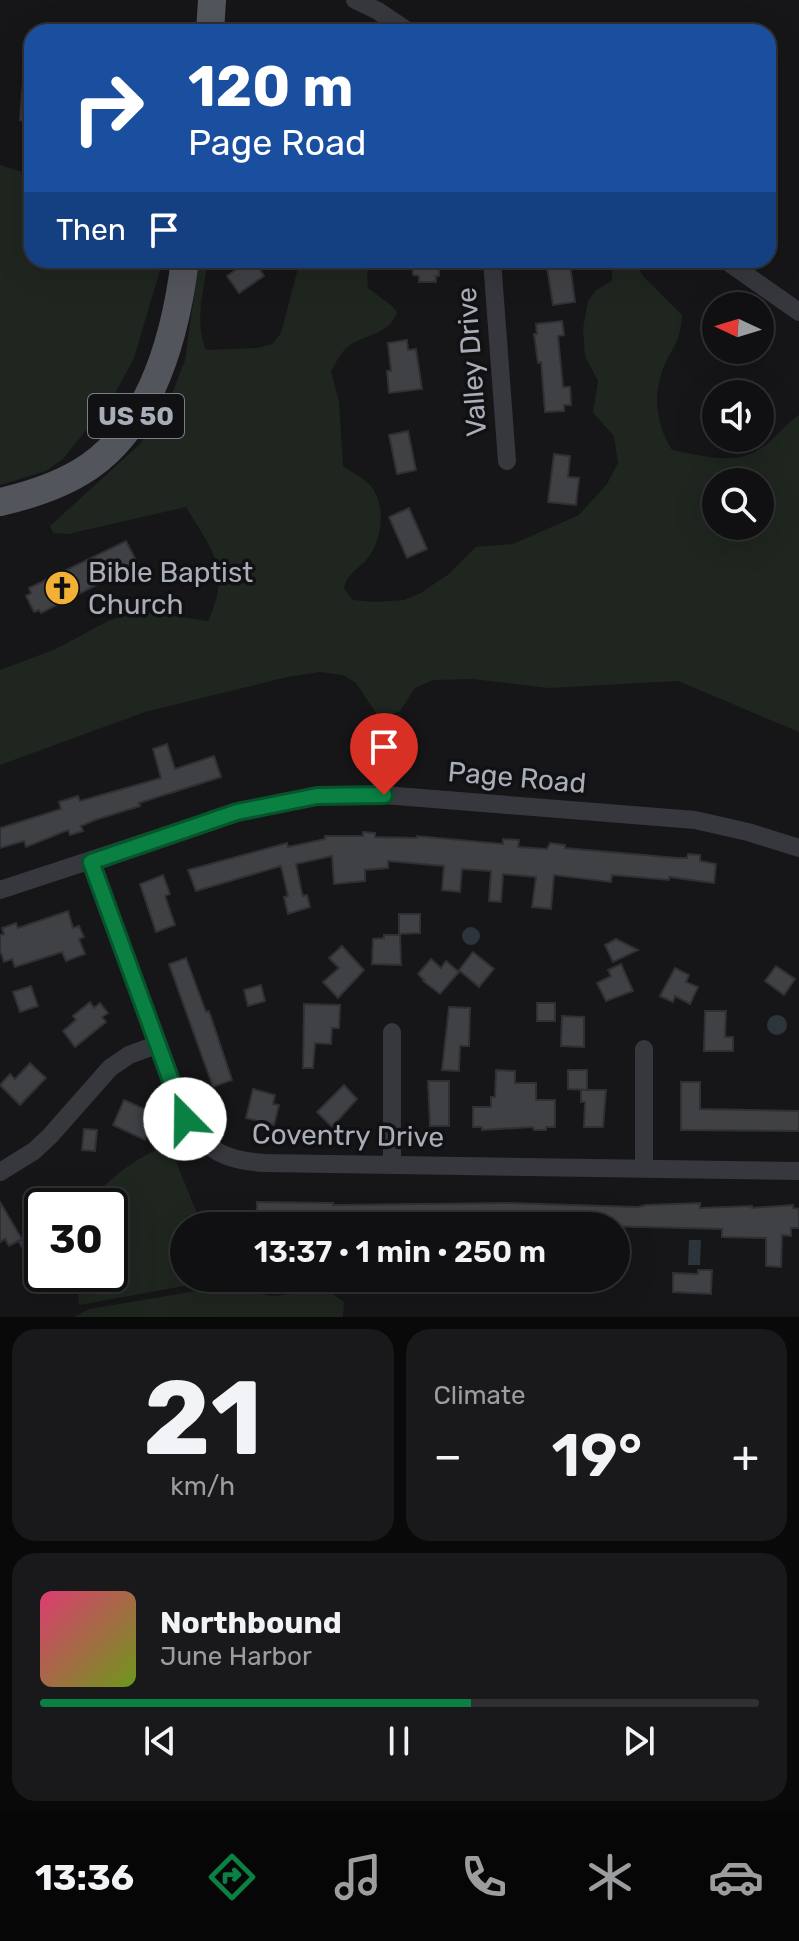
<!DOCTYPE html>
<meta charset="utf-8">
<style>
body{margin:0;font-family:Rubik,sans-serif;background:#19191b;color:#f1f3f6;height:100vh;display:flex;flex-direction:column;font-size:30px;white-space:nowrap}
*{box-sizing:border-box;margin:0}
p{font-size:26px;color:#9c9d9f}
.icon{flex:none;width:44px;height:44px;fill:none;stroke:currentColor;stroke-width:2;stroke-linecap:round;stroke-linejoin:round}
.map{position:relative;height:1317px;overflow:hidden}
.panel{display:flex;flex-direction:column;gap:12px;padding:12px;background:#09090a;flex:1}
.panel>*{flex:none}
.guide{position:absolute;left:24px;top:24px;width:752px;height:244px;border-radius:24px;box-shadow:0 8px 32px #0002,0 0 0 2px #303032;background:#1a4fa0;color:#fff;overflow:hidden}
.needle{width:52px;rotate:274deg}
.buttons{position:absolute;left:702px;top:292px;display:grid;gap:16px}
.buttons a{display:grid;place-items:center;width:72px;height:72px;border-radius:50%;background:#101012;box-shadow:0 8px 32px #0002,0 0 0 2px #303032;font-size:40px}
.speed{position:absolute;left:24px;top:1188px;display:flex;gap:16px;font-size:40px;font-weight:700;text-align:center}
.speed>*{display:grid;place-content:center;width:104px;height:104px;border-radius:50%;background:#101012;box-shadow:0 8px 32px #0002,0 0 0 2px #303032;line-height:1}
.speed .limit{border:4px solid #111;border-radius:12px;background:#fff;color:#111}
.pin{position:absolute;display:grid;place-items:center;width:68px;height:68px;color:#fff;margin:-82px -34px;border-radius:50% 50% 50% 0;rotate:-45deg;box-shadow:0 0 8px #0007}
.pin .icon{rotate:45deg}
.me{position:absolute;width:88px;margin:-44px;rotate:338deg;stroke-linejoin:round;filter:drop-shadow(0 0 6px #0008)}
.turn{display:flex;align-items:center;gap:28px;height:168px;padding:0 32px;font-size:36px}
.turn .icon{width:104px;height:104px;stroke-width:2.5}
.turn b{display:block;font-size:56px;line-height:68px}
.then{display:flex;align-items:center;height:76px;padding:0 32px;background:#0003;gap:16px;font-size:30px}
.big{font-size:60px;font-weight:600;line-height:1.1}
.panel .widget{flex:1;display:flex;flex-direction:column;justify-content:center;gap:12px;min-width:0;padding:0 28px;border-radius:24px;background:#19191b}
.panel .dial{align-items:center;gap:0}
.dial b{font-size:104px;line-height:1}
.song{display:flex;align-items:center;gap:24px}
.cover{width:96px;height:96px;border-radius:12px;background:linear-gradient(135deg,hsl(340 70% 55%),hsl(80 70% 35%))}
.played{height:8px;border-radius:4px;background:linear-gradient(90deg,#0b8043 60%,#303032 60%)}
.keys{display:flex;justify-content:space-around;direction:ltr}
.heat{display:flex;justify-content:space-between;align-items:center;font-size:44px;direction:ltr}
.panel .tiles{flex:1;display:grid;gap:12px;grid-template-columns:1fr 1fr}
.widget:last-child{grid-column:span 2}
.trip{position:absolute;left:170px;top:1212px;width:460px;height:80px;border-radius:40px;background:#101012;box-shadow:0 8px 32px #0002,0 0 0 2px #303032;font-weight:600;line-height:80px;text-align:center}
.tab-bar{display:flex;height:128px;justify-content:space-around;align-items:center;background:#060607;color:#9c9d9f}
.tab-bar .icon{width:56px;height:56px}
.tab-bar .current{color:#0b8043}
.tab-bar b{font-size:36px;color:#f1f3f6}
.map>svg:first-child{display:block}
.green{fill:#1e261f;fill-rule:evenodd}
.water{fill:#2c353c}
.building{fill:#404145;stroke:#303034;stroke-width:2}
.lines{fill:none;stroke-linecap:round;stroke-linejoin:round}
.street{stroke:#37383d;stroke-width:18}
.primary{stroke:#53555c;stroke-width:28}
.route-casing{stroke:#07532c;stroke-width:20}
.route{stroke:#0b8043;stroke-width:14}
.labels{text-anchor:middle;stroke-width:7;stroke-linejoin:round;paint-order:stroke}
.shield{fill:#111113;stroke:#7b7e86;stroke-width:2}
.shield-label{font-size:26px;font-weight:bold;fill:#a8adb8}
.street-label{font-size:28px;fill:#a8adb8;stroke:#111113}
.poi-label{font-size:28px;fill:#a8adb8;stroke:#111113;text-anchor:start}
</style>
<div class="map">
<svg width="799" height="1317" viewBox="0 0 799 1317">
<rect width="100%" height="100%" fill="#161618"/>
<g class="green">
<polygon points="0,165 32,175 32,260 163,260 134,358 114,395 63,459 46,471 0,485"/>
<path d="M199,260H208C204,290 194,322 206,350L258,348L272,344L281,333L297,272L296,260H372L367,273L368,288L392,306L397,312C390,334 367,334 350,345C342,350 336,363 331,371L339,402L343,466C351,472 362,477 369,484C387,502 383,542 366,560C358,569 346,575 344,589L353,600L375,602L404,600L419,594L449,574L476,547L513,544L579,515L607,484L618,463L614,436L593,413L598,381L585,356L583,329L588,301L596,290L612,281V260H637L642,275L682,315C680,345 673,344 663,369C652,396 657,426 672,450C700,455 735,466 760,449C775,440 784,424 799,415V732L678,681L548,688L472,679L433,680L415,688L400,711L380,719L356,683L343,675L320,672L287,677L145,712L0,765V670L56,649L108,621L140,611L208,621C232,570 212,550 186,507L68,534L53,533L50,526L140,444L171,397L185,360ZM716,482H760V526H716Z"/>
<path d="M169,1144L202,1226H184V1278H204L189,1285L79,1305L76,1274H110V1206H85C112,1176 132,1160 169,1144Z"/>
<polygon points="208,1289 229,1289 274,1296 327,1290 344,1302 343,1317 74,1317 89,1309"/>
</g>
<g class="water">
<circle cx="471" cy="936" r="9"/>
<circle cx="777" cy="1025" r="10"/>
<polygon points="689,1240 701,1240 700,1265 688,1265"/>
</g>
<g class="building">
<polygon points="23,82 32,82 32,121 20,120"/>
<polygon points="250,260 254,260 264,276 239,293 227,276"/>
<polygon points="413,260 439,260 439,276 436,276 436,282 419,282 419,276 413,275"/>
<polygon points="570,264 575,302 553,305 547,267"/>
<polygon points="562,321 564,335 558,336 563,387 570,387 571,405 564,405 564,411 545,412 541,362 538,363 534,334 537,334 536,324"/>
<polygon points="407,340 408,350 416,349 422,389 389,393 387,371 391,371 388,343"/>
<polygon points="408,431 416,470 397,474 389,435"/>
<polygon points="554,454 570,456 568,477 579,478 576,505 548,502"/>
<polygon points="409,508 427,549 407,558 389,517"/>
<polygon points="126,541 138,564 41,613 39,610 34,612 26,596 31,593 29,588"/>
<polygon points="167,744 175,769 214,756 221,777 139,803 140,806 95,820 81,826 83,831 70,835 68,830 26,847 24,841 0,848 0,828 61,809 59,802 78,796 80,801 161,778 153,749"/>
<polygon points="363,832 375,833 375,837 417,838 417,836 503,844 503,839 519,840 518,847 547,849 550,843 565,845 565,848 678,858 687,858 688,854 700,855 700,861 716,864 714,883 669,877 669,880 612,875 611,882 554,875 551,909 532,907 536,877 503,874 501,902 489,901 491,871 462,869 460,892 442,890 444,866 388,861 388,868 365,870 365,881 334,884 332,856 296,864 302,893 303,896 307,895 310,907 288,914 284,897 288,896 281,866 196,891 188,870 287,843 288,847 325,839 325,836 363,836"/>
<polygon points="163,875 170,894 165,896 175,925 156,932 140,884"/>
<polygon points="68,911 73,928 79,926 84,937 79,939 85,954 66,961 62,952 15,967 12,959 4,962 0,950 0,935 4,934 2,928 16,923 18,928"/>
<polygon points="399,914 420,914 420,933 399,934"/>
<polygon points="384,935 400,935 401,965 372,964 373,939 384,938"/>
<polygon points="616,939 638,950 613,962 605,945"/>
<polygon points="342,946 364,970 338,998 323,982 339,968 329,958"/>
<polygon points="473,952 494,969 479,987 459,970"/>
<polygon points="186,958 206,1012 209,1011 232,1080 213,1087 169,964"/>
<polygon points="431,959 441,968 446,961 459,972 440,994 423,981 424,980 418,974"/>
<polygon points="621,964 633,991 606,1001 597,983 611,976 608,970"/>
<polygon points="776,966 795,979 784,995 765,981"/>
<polygon points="675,968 689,975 686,982 698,987 690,1004 675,996 673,1002 660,996"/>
<polygon points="261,985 265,1001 248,1006 244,990"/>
<polygon points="31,986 38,1006 20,1012 13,992"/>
<polygon points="90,1002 94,1008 100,1003 108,1013 102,1017 106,1022 75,1047 63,1031 76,1020 73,1016"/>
<rect x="537" y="1003" width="18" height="18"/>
<polygon points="304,1004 340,1005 339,1028 332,1028 331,1044 315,1043 313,1068 303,1068"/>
<polygon points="449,1007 470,1008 469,1046 460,1046 459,1071 442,1070"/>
<polygon points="705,1011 726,1011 725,1037 733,1037 733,1051 704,1051"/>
<polygon points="562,1016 584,1017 584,1047 561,1046"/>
<polygon points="30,1063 46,1078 20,1105 0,1085 10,1074 15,1079"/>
<polygon points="496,1070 515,1071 515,1083 536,1083 536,1100 555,1100 555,1127 546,1127 546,1130 534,1130 533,1127 482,1130 482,1127 473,1127 473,1107 491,1107 491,1097 495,1097"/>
<polygon points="568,1070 587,1070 587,1090 568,1089"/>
<polygon points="428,1081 449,1081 449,1126 430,1126"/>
<polygon points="681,1082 700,1082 700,1109 799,1111 799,1131 681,1130"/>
<polygon points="344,1085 357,1099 332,1127 317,1112"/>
<polygon points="253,1089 275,1095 273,1104 279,1105 274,1125 246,1118"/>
<polygon points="581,1090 606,1090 603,1127 584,1127 585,1102 581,1102"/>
<polygon points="124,1100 156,1114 145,1140 113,1125"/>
<polygon points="84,1129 97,1130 95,1151 82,1150"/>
<polygon points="0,1202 22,1239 9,1246 5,1239 0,1242"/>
<polygon points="257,1202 333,1203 333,1205 506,1203 638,1207 646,1205 700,1203 700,1208 752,1206 752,1208 793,1205 793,1208 799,1209 799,1228 791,1228 791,1236 782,1235 781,1267 766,1266 766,1238 722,1237 722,1229 482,1223 482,1226 256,1224"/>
<polygon points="35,1232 42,1248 28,1257 19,1242"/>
<polygon points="698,1270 712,1270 711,1294 673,1292 673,1273 698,1274"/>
</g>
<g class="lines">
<g class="street">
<polyline points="355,0 378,11 409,32"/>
<polyline points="492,260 507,461"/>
<polyline points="725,260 799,312"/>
<path d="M91,862L185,1119C207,1151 226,1161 265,1163L799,1171"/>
<polyline points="0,890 237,812 317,796 384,795 695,820 748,832 799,848"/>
<polyline points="644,1049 644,1168"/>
<polyline points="392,1164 392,1032"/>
<polyline points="0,1172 34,1151 50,1136 110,1068 129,1055 156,1045"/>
</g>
<g class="primary">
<polyline points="210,32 212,0"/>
<path d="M0,502C31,495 64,484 90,466C154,421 176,333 185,260"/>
</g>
</g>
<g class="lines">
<defs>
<polyline id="route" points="185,1119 91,862 237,812 317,796 384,795"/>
</defs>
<use href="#route" class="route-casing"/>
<use href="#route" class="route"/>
</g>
<defs>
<symbol id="church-disc" viewBox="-11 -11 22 22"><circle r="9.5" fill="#f2b134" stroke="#111113"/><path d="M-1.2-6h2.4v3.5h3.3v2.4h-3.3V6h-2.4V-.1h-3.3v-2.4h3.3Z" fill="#111"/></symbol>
</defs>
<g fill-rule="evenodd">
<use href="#church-disc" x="42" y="568" width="40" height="40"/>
</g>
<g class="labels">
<rect class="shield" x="88" y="394" width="96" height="44" rx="6"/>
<g class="shield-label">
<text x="136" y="425">US 50</text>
</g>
<g class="street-label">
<text transform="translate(471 362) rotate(-94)" y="10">Valley Drive</text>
<text transform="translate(517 777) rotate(5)" y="10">Page Road</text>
<text transform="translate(348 1135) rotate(1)" y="10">Coventry Drive</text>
</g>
<g class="poi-label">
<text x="88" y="582">Bible Baptist<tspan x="88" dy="32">Church</tspan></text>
</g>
</g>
</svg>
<div class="buttons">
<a><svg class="needle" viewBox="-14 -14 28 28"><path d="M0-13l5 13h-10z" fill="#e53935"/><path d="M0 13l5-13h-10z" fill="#9c9d9f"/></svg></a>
<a><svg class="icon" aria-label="sound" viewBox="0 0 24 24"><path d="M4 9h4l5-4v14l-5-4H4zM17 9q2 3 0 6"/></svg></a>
<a><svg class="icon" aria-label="search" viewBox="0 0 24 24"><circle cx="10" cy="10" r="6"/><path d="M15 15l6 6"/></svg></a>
</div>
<div class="speed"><div class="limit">30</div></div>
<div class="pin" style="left:384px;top:795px;background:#d93025"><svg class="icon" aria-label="arrive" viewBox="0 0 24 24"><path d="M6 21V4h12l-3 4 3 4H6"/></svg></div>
<svg class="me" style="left:185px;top:1119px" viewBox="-20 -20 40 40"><circle r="19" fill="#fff"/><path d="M0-13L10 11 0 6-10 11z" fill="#0b8043"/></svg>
<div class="trip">13:37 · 1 min · 250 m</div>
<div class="guide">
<div class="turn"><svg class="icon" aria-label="right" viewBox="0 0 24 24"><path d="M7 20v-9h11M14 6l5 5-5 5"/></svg><div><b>120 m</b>Page Road</div></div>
<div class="then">Then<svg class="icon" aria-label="arrive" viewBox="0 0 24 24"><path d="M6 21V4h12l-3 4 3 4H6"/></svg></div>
</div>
</div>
<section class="panel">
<div class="tiles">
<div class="widget dial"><b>21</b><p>km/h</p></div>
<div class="widget"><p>Climate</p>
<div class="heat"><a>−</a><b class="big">19°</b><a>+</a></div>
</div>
<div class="widget">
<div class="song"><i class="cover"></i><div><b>Northbound</b><p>June Harbor</p></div></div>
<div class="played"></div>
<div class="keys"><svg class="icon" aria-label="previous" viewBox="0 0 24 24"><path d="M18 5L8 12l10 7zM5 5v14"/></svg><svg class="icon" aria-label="pause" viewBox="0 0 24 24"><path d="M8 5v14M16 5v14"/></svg><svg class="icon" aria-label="next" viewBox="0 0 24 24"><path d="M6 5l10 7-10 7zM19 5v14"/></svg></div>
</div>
</div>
</section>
<nav class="tab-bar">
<b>13:36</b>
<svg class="icon current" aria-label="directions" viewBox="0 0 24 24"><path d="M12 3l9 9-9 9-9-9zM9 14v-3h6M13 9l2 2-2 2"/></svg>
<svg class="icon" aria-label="music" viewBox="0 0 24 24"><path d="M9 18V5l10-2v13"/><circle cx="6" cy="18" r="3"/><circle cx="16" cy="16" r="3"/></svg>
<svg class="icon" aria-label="phone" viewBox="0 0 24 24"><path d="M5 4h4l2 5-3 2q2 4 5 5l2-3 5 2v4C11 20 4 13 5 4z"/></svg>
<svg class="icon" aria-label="climate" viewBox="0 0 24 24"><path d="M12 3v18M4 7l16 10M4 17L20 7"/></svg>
<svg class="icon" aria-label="car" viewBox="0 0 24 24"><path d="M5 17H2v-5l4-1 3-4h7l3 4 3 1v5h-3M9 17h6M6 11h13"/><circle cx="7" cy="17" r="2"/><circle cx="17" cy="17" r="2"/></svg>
</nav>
